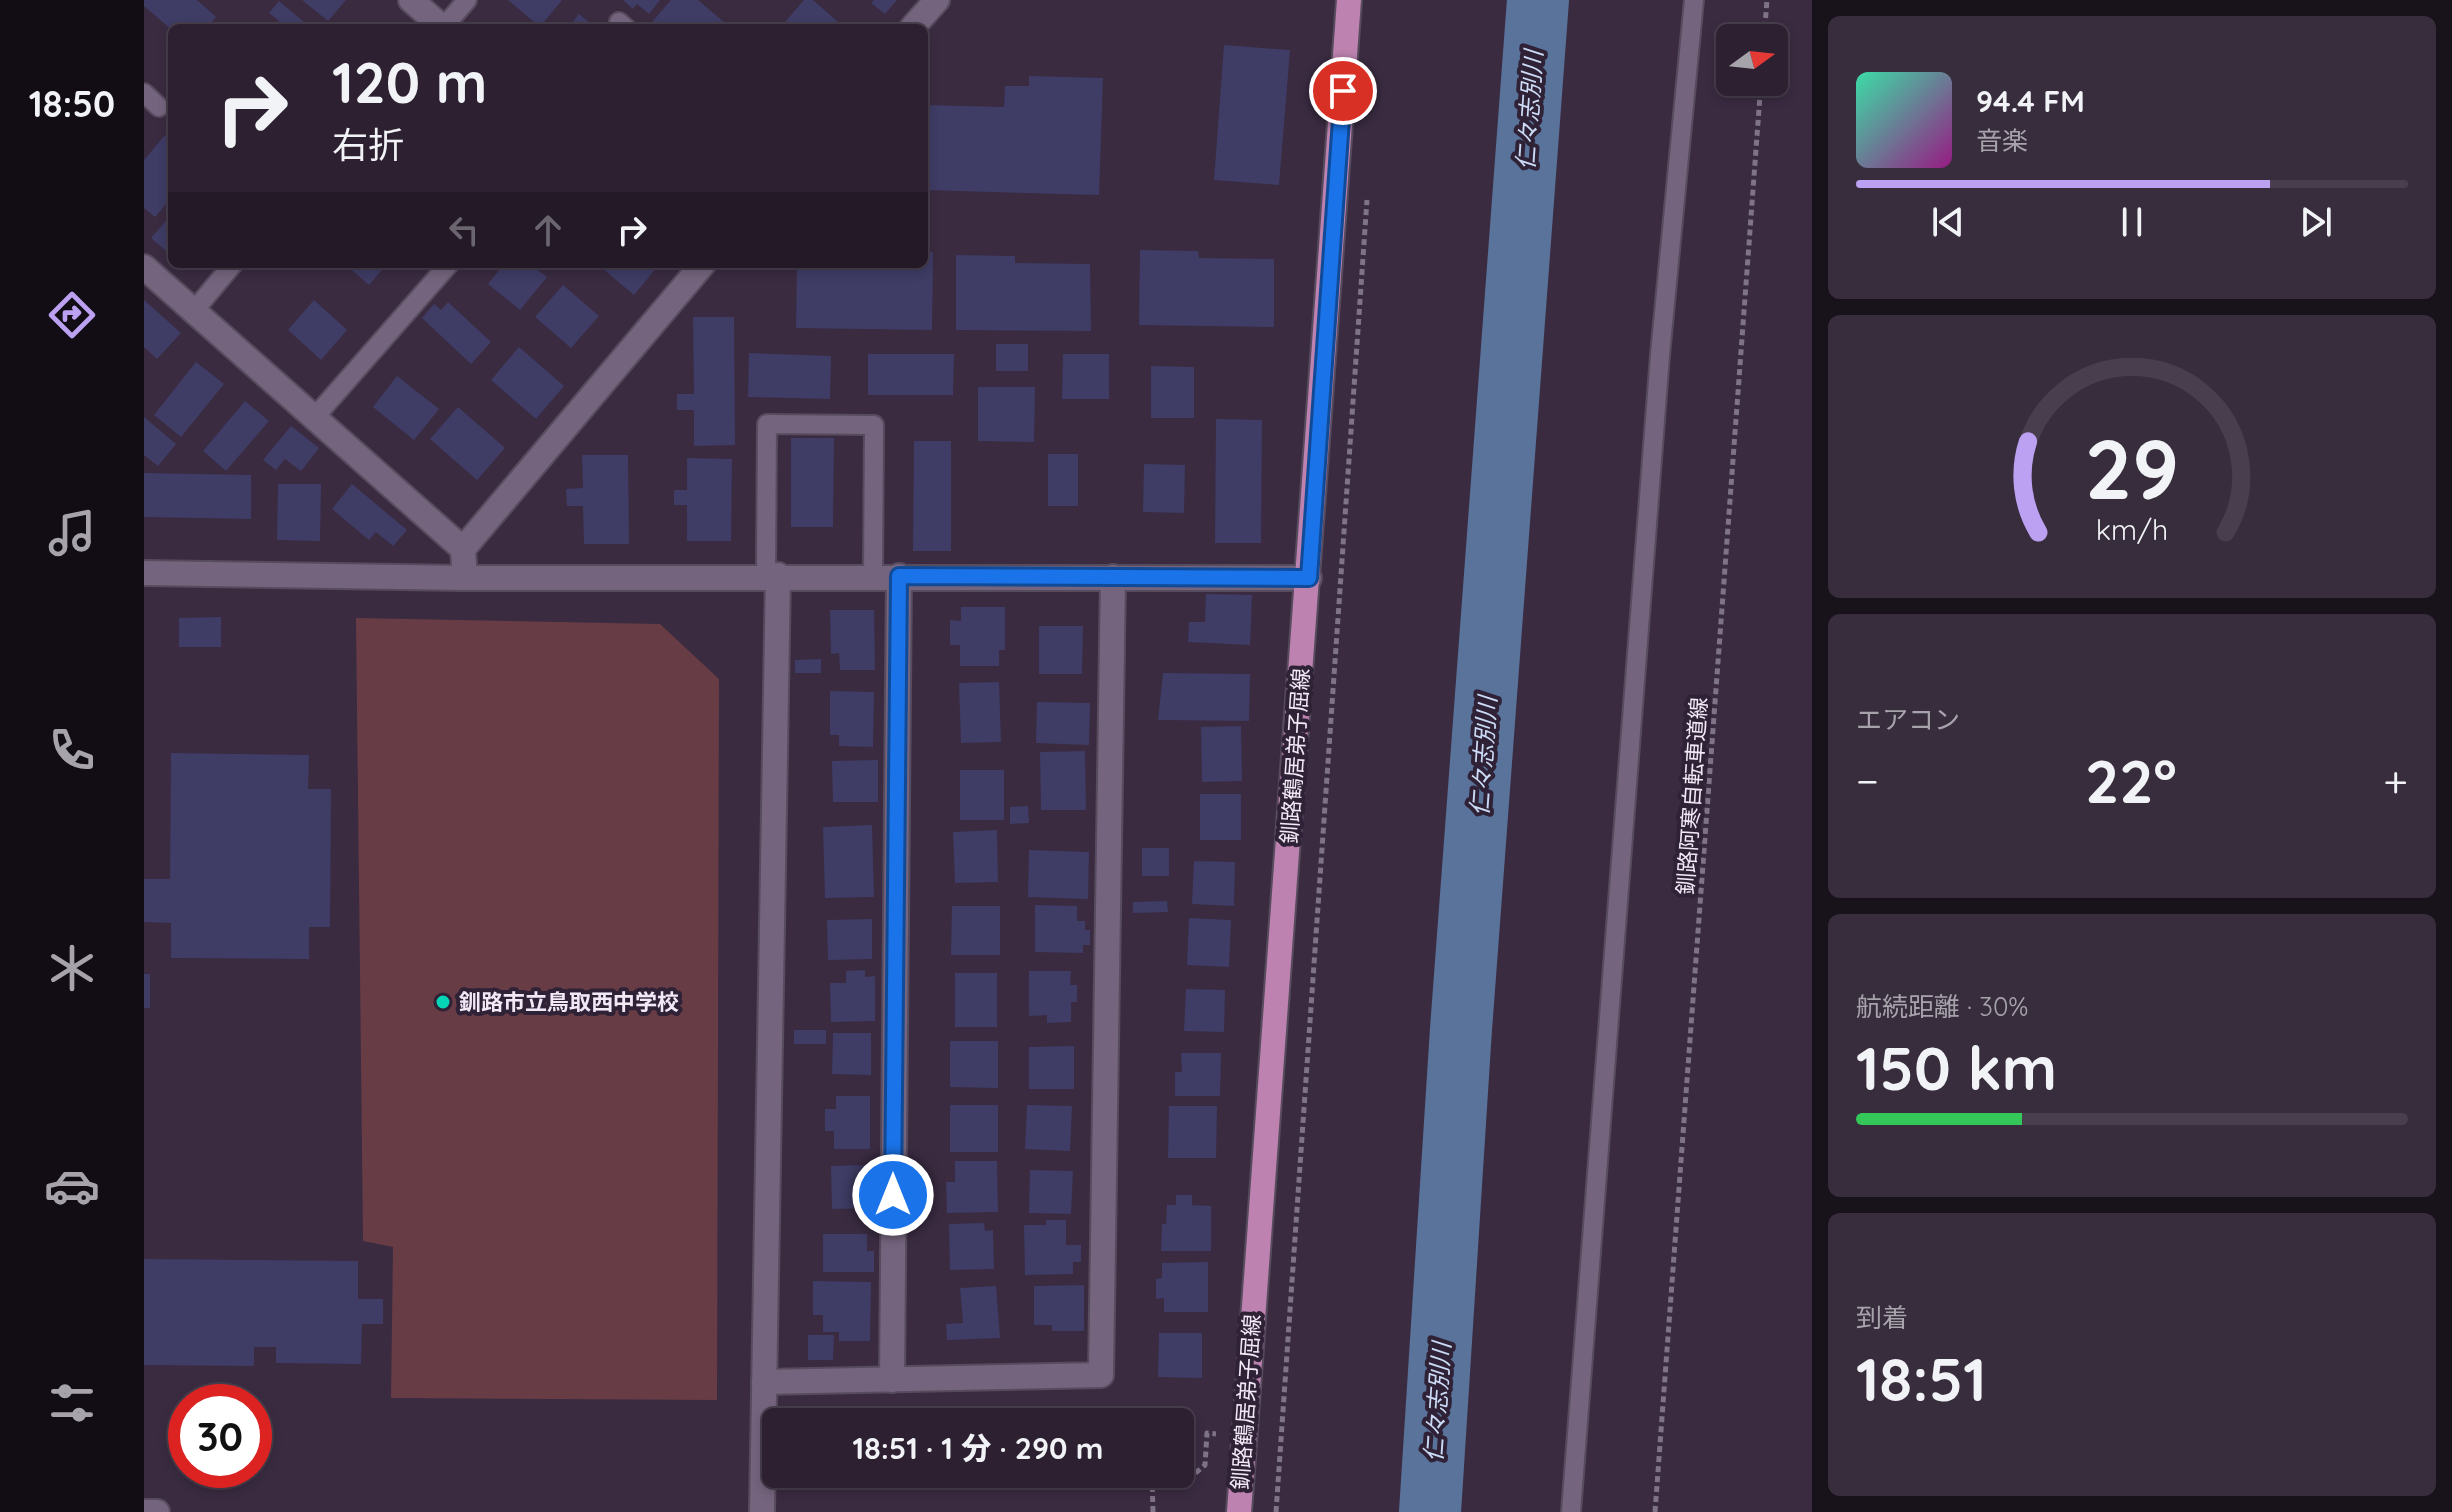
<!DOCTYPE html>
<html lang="ja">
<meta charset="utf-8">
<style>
body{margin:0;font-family:Quicksand,"Noto Sans JP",sans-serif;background:#382d3d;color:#f1f3f6;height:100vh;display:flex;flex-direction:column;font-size:30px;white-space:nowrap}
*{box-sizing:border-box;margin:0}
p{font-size:26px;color:#a6a3ab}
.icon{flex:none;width:44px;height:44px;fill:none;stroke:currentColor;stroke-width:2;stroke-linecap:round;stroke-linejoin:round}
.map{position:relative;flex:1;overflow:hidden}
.side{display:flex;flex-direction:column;gap:16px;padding:16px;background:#18121b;width:640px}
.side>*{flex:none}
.hud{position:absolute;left:24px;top:24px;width:760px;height:244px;border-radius:12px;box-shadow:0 4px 12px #0003,0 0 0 2px #483e4d;background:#2c2031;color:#f1f3f6;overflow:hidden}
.needle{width:52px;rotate:75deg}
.controls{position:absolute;left:1572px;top:24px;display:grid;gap:16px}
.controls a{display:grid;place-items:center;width:72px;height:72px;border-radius:12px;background:#2c2031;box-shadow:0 4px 12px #0003,0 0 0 2px #483e4d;font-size:40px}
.speed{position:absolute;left:24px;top:1384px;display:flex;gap:16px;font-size:40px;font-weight:700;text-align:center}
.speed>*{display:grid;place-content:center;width:104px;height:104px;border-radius:50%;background:#2c2031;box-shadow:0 4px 12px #0003,0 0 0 2px #483e4d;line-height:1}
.speed .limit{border:12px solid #d22;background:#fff;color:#111}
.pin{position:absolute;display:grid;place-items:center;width:68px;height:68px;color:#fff;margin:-34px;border:4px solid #fff;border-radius:50%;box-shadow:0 2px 8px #0007}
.me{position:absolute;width:88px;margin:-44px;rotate:0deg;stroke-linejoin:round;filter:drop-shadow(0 0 6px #0008)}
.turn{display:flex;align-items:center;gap:28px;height:168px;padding:0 32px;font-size:36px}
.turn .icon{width:104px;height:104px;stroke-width:2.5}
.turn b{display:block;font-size:56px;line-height:68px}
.lanes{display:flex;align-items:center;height:76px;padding:0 32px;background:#0003;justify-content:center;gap:40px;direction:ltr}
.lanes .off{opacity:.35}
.big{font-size:60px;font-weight:800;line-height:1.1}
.side .tile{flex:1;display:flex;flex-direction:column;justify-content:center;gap:12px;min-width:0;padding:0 28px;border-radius:12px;background:#382d3d}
.side .dial{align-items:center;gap:0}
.dial svg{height:208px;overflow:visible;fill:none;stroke:#483e4d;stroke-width:7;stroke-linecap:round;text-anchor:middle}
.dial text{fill:#f1f3f6;stroke:none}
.song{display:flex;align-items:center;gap:24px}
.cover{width:96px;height:96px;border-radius:12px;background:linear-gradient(135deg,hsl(160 70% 55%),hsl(310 70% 35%))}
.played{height:8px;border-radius:4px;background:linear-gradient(90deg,#bca0f2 75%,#483e4d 75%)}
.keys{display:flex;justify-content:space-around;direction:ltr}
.heat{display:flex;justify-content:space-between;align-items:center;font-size:44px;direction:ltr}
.charge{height:12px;border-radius:6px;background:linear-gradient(90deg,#34c759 30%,#483e4d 0)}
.trip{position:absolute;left:618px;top:1408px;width:432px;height:80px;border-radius:12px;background:#2c2031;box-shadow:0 4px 12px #0003,0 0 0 2px #483e4d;font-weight:800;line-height:80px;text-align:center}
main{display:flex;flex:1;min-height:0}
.dock{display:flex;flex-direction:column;width:144px;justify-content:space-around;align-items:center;background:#120d14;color:#a6a3ab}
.dock .icon{width:56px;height:56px}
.dock .active{color:#bca0f2}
.dock b{font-size:36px;color:#f1f3f6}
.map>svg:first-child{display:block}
.green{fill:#673c45}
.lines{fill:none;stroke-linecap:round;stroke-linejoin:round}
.river{stroke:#5a739b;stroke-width:62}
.building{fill:#3f3c65}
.lane-casing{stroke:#574b5e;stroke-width:22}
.street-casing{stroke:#574b5e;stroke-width:28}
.primary-casing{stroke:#574b5e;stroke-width:28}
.path{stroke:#7f7386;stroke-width:5;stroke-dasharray:6 4;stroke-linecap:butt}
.lane{stroke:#74647d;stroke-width:18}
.street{stroke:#74647d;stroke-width:24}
.primary{stroke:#bd82af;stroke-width:24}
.route-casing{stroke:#114b97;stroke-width:20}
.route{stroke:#1a73e8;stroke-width:14}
.poi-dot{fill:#03d5b6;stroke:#2f2237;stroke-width:3}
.labels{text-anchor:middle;stroke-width:8;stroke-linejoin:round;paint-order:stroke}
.street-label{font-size:22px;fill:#f2e9f7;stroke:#2f2237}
.poi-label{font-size:22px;font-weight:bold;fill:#f2e9f7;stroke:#2f2237;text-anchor:start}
.water-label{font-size:24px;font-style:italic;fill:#cbdbf5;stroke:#2f2237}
</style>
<main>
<nav class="dock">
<b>18:50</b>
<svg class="icon active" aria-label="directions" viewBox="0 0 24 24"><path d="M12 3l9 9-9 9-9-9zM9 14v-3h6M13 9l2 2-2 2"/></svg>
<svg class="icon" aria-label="music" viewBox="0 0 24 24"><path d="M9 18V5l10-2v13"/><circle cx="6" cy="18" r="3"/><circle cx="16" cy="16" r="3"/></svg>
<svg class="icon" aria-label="phone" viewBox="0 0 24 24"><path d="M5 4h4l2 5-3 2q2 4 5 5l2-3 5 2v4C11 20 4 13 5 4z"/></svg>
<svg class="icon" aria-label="climate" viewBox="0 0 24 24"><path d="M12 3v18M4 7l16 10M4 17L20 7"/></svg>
<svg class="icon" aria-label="car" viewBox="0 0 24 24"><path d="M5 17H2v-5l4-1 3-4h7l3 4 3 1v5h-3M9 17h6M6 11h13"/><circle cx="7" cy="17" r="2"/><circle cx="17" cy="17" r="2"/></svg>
<svg class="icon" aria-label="filters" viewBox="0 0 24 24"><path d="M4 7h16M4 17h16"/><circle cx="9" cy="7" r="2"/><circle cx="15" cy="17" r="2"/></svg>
</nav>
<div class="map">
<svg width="1668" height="1512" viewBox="0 0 1668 1512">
<rect width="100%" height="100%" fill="#3a2b41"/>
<polygon class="green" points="212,618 516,624 575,679 573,1400 247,1398 249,1247 219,1241"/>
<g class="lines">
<polyline class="river" points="1286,1512 1317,1029 1394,0"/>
</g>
<g class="building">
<polygon points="0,0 53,0 72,17 63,28 28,30 0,6"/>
<polygon points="158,0 202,0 184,21"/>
<polygon points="364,0 418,0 396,27"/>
<polygon points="479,0 516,0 505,14 493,4 489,9"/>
<polygon points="527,0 554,0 581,23 578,28 516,28 508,22"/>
<polygon points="660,0 669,0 701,28 648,28 641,22"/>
<polygon points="730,0 753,0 741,14 727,3"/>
<polygon points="135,1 167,28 129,28 135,21 125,13"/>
<polygon points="435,14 452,28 424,28"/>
<polygon points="1080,45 1146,50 1135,185 1070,180"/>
<polygon points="885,76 959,78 955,195 780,190 780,105 860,107 861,86 885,86"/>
<polygon points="21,135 28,141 28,197 11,217 0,208 0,160"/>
<polygon points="28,214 28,256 7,238"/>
<polygon points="996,250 1054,251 1055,258 1130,259 1130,327 995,325"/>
<polygon points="780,252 789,252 788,330 652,328 653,264 780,264"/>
<polygon points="812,255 871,256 871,263 946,264 947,331 812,330"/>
<polygon points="201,264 243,264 225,285"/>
<polygon points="360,264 386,264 403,277 376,310 344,284"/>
<polygon points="453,264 511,264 514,266 490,295"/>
<polygon points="419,285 455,316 427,348 391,317"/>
<polygon points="0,300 37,333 13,359 0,347"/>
<polygon points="170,300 203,330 177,360 144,330"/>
<polygon points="304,302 347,342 327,364 278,318 290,304 297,310"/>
<polygon points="549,317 590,317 591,445 550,446 550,410 533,410 533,394 550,394"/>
<rect x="852" y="344" width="32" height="27"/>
<polygon points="375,347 420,386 392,419 347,380"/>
<polygon points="605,353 687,356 686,399 604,397"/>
<polygon points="724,354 810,354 809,395 724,395"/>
<polygon points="919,354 965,354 965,399 918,399"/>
<polygon points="52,362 80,384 37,437 10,415"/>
<polygon points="1007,366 1050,367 1050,418 1007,418"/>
<polygon points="253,376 295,409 270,440 229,407"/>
<polygon points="834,387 891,387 890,442 834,441"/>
<polygon points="101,401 125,421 82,471 59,451"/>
<polygon points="314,407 361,448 333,480 286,439"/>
<polygon points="0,417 32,444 14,466 0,455"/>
<polygon points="1072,419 1118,420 1117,543 1071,543"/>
<polygon points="147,426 175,448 157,471 141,459 132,470 119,460"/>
<polygon points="647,438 690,438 689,527 647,527"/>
<polygon points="770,441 807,441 807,551 769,551"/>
<rect x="904" y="454" width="30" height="52"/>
<polygon points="438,455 484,455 485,544 440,544 439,506 423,506 422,489 439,488"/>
<polygon points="543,458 588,459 587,541 543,541 543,505 530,505 530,490 543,490"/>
<polygon points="1000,464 1041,465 1040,513 999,512"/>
<polygon points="0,473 107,475 107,519 0,517"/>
<polygon points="134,484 177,484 176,541 133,540"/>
<polygon points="208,484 263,530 249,546 232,532 225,540 188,509"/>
<polygon points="1062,594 1108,595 1106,645 1044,642 1045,622 1061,622"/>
<polygon points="817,607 861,607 861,650 855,650 855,666 816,666 816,645 806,645 806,620 817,621"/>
<polygon points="686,610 730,610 731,670 696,670 695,653 687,654"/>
<polygon points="77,617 77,647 35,647 35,618"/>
<polygon points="895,626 939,626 938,674 895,674"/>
<polygon points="677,659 677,673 651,673 651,660"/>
<polygon points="1019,673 1106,674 1105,721 1014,720"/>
<polygon points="855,682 857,742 817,743 815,683"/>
<polygon points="686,691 730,692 729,747 695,746 695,735 686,735"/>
<polygon points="893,702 946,703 945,745 892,743"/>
<polygon points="1097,726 1098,781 1058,782 1057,727"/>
<polygon points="941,751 942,810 897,810 896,752"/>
<polygon points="27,753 165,755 164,789 187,789 186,927 165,927 165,959 27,958 27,923 0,922 0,879 26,879"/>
<polygon points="734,760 734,802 689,802 688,761"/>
<rect x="816" y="770" width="44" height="50"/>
<rect x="1056" y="794" width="41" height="46"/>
<polygon points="884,806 885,823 866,824 866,807"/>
<polygon points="728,825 730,897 681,898 679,827"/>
<polygon points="853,830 854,882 811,883 809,832"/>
<rect x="998" y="848" width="27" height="28"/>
<polygon points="885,850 945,852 944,899 884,897"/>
<polygon points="1050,861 1091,862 1090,906 1048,904"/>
<polygon points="1023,901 1024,912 989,913 989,902"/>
<polygon points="891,905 933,906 933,921 941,921 941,930 946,930 946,945 939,945 939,953 891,952"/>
<polygon points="808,906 856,906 856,955 807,955"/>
<polygon points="1045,918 1087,920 1085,967 1043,965"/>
<polygon points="728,919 728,959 684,960 683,920"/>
<polygon points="721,970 721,977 731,976 731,1021 687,1022 686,983 702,983 702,971"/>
<polygon points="885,971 927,971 926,985 933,985 933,1002 927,1002 927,1022 903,1023 903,1015 885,1016"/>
<rect x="811" y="973" width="42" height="54"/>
<rect x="0" y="974" width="6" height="34"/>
<polygon points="1042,989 1081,990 1080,1032 1040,1031"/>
<rect x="650" y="1030" width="32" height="14"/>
<polygon points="689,1033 727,1033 727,1075 688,1074"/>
<polygon points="806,1041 854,1041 854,1088 806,1087"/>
<polygon points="930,1046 930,1089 885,1089 885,1047"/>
<polygon points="1037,1053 1077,1053 1076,1096 1031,1096 1031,1072 1038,1072"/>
<polygon points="692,1096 726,1096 726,1149 690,1149 690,1131 681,1131 681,1109 692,1109"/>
<rect x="806" y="1105" width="48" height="47"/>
<polygon points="883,1105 928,1106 926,1151 881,1149"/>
<polygon points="1025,1106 1073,1106 1072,1158 1024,1158"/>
<polygon points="811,1161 853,1161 854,1212 803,1213 802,1182 811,1182"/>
<polygon points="729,1165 730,1208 688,1209 687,1166"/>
<polygon points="886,1170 929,1171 927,1214 885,1213"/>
<polygon points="1032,1195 1048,1195 1048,1205 1067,1206 1067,1251 1017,1251 1018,1224 1022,1224 1023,1205 1032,1205"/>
<polygon points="902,1220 922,1220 922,1245 937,1245 937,1262 929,1262 929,1274 881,1275 880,1225 902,1225"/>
<polygon points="840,1223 841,1231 849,1230 850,1269 806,1270 805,1224"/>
<polygon points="679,1234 723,1234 723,1251 730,1251 730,1272 679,1272"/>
<polygon points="0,1259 214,1261 214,1299 239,1299 239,1324 218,1324 217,1364 132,1363 132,1347 110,1347 110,1366 0,1365"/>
<polygon points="1064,1262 1064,1312 1020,1312 1020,1298 1012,1299 1012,1279 1018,1278 1018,1263"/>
<polygon points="669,1281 727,1282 726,1341 695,1341 695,1332 679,1332 679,1315 669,1315"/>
<polygon points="940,1285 940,1331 908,1331 908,1325 890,1325 890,1286"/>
<polygon points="852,1286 856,1338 803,1340 802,1324 819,1323 816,1288"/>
<polygon points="1015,1333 1058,1333 1058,1378 1014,1377"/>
<polygon points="664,1335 690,1335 689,1360 664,1360"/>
<polygon points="836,1408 836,1422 801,1422 801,1409"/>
<polygon points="731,1409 731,1422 682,1422 681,1411"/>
<polygon points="890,1411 932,1412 932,1422 890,1422"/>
<polygon points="1003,1411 1043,1412 1043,1460 1036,1460 1036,1422 1003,1422"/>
</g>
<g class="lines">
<defs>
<g id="lane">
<polyline points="475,22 482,28"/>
<polyline points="299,28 323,0"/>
<polyline points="0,93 15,107"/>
<polyline points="49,312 89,264"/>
<polyline points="170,418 305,264"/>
<polyline points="622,576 623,424 730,425 729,576"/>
<polyline points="1427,1512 1516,355 1550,0"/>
</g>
<g id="street">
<polyline points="267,0 299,28"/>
<polyline points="768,28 793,0"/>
<polyline points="0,267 319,549"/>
<polyline points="320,565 319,549 559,264"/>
<polyline points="0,573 320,578 1165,578"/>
<polyline points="748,1380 755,576"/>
<polyline points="620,1382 957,1375 969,577"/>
<polyline points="0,1512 13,1512"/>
<polyline points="618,1512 634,575"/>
</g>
<polyline id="primary" points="1095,1512 1205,0"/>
</defs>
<use href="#lane" class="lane-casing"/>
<use href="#street" class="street-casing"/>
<use href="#primary" class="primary-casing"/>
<g class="path">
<polyline points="1620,38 1623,0"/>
<polyline points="1009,1512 1008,1477 1047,1477 1061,1465 1063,1433 1072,1434"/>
<polyline points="1132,1512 1223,200"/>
<polyline points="1511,1512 1617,82"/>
</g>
<use href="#lane" class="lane"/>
<use href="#street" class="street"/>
<use href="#primary" class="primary"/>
</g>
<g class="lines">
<defs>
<polyline id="route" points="749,1195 755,576 1165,578 1199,91"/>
</defs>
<use href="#route" class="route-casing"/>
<use href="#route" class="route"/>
</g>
<circle class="poi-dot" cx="299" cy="1002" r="8"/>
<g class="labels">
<g class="street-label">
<text transform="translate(1151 756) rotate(-86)" y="8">釧路鶴居弟子屈線</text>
<text transform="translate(1548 796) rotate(-86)" y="8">釧路阿寒自転車道線</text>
<text transform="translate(1102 1402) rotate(-86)" y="8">釧路鶴居弟子屈線</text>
</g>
<g class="poi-label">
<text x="315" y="1010">釧路市立鳥取西中学校</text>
</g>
<g class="water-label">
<text transform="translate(1386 110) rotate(-86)" y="8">仁々志別川</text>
<text transform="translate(1340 756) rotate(-86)" y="8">仁々志別川</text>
<text transform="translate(1294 1402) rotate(-86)" y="8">仁々志別川</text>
</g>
</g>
</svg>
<div class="controls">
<a><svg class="needle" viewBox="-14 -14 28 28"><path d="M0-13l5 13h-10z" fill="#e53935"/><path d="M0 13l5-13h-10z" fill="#a6a3ab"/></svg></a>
</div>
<div class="speed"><div class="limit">30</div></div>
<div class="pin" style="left:1199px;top:91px;background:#d93025"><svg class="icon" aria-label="arrive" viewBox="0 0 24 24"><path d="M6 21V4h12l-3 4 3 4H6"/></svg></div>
<svg class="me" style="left:749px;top:1195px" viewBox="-20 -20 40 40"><circle r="17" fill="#1a73e8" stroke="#fff" stroke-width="3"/><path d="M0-11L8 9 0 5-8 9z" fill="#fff"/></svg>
<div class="trip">18:51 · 1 分 · 290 m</div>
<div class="hud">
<div class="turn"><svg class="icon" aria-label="right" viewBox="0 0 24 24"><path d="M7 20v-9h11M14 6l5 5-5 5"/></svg><div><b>120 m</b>右折</div></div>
<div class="lanes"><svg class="icon off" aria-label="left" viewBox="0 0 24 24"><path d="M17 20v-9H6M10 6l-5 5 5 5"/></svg><svg class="icon off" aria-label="ahead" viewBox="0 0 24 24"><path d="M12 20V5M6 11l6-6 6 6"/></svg><svg class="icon" aria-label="right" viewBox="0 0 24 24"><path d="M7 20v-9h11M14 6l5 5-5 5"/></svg></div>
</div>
</div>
<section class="side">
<div class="tile">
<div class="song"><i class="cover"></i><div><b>94.4 FM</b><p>音楽</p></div></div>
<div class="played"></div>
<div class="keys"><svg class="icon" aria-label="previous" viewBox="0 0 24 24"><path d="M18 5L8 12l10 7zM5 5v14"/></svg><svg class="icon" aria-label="pause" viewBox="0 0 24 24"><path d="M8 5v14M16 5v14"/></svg><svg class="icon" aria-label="next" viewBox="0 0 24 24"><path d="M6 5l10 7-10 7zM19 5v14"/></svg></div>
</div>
<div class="tile dial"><svg viewBox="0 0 100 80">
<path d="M14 69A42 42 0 1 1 86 69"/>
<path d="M14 69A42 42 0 0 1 10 34" stroke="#bca0f2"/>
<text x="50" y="56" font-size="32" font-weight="700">29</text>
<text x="50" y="72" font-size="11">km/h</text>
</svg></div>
<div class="tile"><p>エアコン</p>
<div class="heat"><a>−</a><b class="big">22°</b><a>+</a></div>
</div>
<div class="tile"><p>航続距離 · 30%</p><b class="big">150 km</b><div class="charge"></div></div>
<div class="tile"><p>到着</p><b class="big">18:51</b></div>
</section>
</main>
